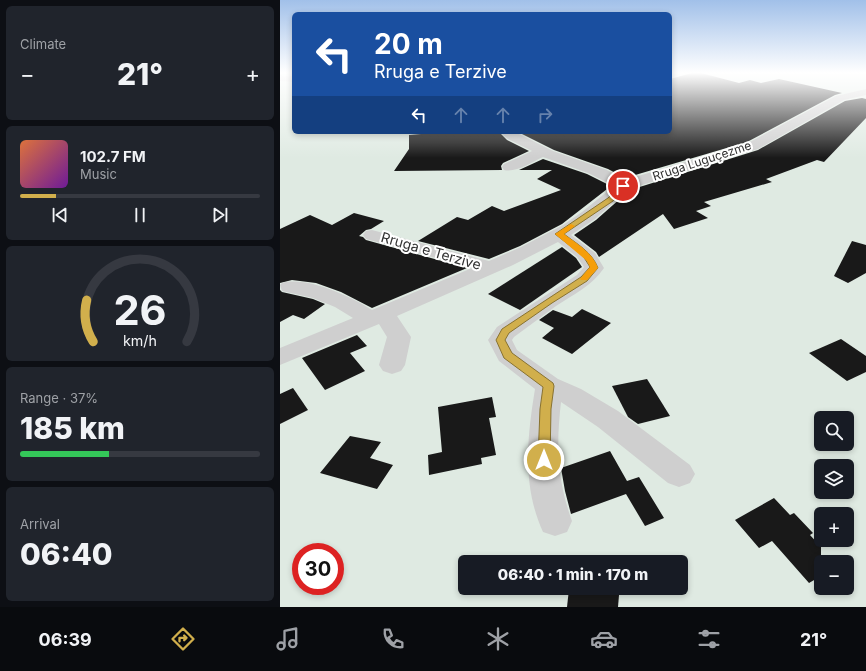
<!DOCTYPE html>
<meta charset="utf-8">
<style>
body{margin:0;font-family:Inter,sans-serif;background:#20242c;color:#f1f3f6;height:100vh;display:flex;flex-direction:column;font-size:15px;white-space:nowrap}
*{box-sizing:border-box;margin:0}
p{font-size:13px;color:#9ea1a6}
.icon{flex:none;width:22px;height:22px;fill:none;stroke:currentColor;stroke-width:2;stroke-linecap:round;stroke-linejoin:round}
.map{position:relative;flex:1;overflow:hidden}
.details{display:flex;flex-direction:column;gap:6px;padding:6px;background:#0d0f14;width:280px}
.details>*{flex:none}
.banner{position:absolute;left:12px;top:12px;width:380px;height:122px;border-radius:6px;box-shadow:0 2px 6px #0003;background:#1a4fa0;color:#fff;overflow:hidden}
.controls{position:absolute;left:534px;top:411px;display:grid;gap:8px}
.controls a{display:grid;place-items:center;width:40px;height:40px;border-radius:6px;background:#171b24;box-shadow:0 2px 6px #0003;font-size:20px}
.speed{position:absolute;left:12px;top:543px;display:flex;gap:8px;font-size:20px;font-weight:700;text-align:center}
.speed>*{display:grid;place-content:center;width:52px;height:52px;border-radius:50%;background:#171b24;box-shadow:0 2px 6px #0003;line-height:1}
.speed .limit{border:6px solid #d22;background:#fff;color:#111}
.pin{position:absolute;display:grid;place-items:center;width:34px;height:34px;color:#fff;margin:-17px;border:2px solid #fff;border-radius:50%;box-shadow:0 1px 4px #0007}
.me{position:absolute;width:44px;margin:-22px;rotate:0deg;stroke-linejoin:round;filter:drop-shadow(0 0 3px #0008)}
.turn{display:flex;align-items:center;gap:14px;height:84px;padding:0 16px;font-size:18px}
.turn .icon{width:52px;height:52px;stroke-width:2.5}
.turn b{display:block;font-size:28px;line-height:34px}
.lanes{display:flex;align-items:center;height:38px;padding:0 16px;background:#0003;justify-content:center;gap:20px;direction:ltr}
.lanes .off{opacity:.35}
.big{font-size:30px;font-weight:800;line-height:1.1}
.details .card{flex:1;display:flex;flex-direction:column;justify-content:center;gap:6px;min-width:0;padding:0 14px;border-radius:6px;background:#20242c}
.details .dial{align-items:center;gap:0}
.dial svg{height:104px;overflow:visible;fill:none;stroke:#363941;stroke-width:7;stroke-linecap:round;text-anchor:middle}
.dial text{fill:#f1f3f6;stroke:none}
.song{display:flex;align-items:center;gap:12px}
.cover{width:48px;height:48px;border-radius:6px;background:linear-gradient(135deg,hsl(20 70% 55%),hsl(280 70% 35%))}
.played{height:4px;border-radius:2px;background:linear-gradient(90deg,#d1af4c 15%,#363941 15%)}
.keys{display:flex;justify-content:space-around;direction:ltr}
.heat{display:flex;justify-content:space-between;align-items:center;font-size:22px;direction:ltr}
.charge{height:6px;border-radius:3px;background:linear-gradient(90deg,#34c759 37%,#363941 0)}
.trip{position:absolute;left:178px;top:555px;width:230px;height:40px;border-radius:6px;background:#171b24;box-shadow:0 2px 6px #0003;font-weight:800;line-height:40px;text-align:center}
.tabs{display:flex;height:64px;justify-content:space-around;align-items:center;background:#090b0e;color:#9ea1a6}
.tabs .icon{width:28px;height:28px}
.tabs .on{color:#d1af4c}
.tabs b{font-size:18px;color:#f1f3f6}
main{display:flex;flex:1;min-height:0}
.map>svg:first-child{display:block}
.green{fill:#dfeae2;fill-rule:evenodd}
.building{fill:#191919}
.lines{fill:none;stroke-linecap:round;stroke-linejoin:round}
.minor{fill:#cfcfcf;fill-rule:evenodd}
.route{fill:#d1af4c;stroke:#887231}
.slow{fill:#f59e0b}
.labels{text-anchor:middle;stroke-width:4;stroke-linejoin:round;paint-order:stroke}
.far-street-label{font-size:12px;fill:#323232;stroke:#fff}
.street-label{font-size:14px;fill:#323232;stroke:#fff}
</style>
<main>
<section class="details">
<div class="card"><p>Climate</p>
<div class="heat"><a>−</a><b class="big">21°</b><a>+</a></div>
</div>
<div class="card">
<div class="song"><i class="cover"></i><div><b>102.7 FM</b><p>Music</p></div></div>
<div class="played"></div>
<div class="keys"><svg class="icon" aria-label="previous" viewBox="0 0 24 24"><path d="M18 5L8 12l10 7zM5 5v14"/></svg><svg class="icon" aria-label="pause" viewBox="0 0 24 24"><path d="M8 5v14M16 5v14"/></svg><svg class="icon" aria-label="next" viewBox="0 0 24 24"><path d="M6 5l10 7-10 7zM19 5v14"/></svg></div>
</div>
<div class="card dial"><svg viewBox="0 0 100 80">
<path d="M14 69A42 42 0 1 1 86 69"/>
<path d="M14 69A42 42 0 0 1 9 37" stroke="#d1af4c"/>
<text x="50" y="56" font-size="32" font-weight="700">26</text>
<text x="50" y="72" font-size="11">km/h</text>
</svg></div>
<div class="card"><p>Range · 37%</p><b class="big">185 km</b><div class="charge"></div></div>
<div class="card"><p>Arrival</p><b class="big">06:40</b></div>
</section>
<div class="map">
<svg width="586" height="607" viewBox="0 0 586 607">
<rect width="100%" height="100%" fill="#fff"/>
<path class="green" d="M0,73H14V132H390V73H586V607H0ZM541,418H567V444H541ZM541,466H567V492H541ZM541,514H567V540H541ZM21,552H55V586H21ZM185,562H401V588H185ZM541,562H567V588H541Z"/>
<g class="building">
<polygon points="412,73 421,73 459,83 470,80 481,83 499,79 562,93 555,95 467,142 345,178 328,169 274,150 238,132 390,132 390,79"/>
<polygon points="582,98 586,99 586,118 544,162 537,160 486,179 492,182 424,202 431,206 416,211 428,218 394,229 383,214 319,257 316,252 294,235 316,220 350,190 478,150 565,101"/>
<polygon points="140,132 219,132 227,140 249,151 223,163 221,166 222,170 114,171 129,149 129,135 141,134"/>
<polygon points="263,159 307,174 331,186 282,224 240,246 209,259 138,241 177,217 188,220 212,206 224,211 281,190 257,179 272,170 239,170"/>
<polygon points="74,213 104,221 91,229 86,230 79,236 83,237 86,240 187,268 92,308 61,292 36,283 12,280 0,283 0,229 30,215 52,225"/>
<polygon points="572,241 586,245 586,273 568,283 554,276"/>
<polygon points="282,247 296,258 302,267 240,310 208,294"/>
<polygon points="0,290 2,292 33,299 45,304 24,319 13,315 0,322"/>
<polygon points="302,309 331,323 292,354 262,338 274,328 259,320 273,310 292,317"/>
<polygon points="77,335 87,346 70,353 85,371 45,390 22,358"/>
<polygon points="561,339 586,356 586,372 567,381 529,353"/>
<polygon points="367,379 390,416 358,424 348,417 332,386"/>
<polygon points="13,388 28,410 0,424 0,394"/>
<polygon points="212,397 216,417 209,418 216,455 201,458 202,464 149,475 148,455 162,452 158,407"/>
<polygon points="70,436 101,442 90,458 113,465 97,489 40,473"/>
<polygon points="330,451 347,481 359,477 384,518 365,526 346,494 291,514 285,491 281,468"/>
<polygon points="494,498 510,515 514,513 533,533 530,535 541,547 541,576 529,583 492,541 479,548 455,520"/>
<polygon points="289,589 339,595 338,607 287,607"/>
</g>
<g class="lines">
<g class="minor">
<polygon points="0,75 14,76 14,82 0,81"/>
<path d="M586,89V95L564,100L478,149L349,189L315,219L291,235L315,253L324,268C312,286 294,294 276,306C262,316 248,327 234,337L232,340L237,350L278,379L301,389L338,411L410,465L415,474L410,483L399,487L388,483L318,427L281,402C276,445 277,480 292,521L287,532L275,536L263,532C242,486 247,438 255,389L219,361L208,340L217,327L297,275L304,267L297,257L278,242L233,265L117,316L131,337L125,365L121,371L112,374L103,371L99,365L107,337L99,324L0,365V348L73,318L55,307L33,298L2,291L0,285L2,283C27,276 70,296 92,310L192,268L86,239L83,235L86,231L92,230L209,261L241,247L283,225L302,212L334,186L308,173L263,157C252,162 236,173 224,170L222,167L224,164L252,151L228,139L220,132H235L273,151L327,170L345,180L468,143L556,96Z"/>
</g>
</g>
<linearGradient id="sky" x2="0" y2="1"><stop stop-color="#a1c0e9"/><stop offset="0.46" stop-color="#fff"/><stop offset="1" stop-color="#fff" stop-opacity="0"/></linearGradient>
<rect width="586" height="158" fill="url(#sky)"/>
<path class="route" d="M341,185L347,186L333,201L284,234C297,244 312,252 318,268L317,269L307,281L272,303L229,333L225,340L232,353L273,383L274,386L271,409L270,460L269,464L264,466L260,464L258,460L260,409L263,387L224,358L216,340L222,329L301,277L310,267L303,256L275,234L328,198Z"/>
<path class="slow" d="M291,224L295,226L284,234C297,244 312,252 318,268L307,280H301L300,279L310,267L307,261L275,234Z"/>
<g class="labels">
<g class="far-street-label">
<text transform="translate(422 161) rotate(-18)" y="4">Rruga Luguçezme</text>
</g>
<g class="street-label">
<text transform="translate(151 251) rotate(16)" y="5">Rruga e Terzive</text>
</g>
</g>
</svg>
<div class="controls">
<a><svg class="icon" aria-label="search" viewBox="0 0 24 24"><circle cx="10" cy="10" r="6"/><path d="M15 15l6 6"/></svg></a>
<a><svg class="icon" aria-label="layers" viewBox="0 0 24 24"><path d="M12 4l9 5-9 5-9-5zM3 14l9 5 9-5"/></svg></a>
<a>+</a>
<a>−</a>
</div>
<div class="speed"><div class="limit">30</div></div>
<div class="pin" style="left:343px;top:186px;background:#d93025"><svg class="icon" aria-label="arrive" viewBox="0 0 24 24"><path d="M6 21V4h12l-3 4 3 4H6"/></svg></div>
<svg class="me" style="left:264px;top:460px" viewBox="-20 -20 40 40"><circle r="17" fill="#d1af4c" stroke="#fff" stroke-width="3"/><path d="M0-11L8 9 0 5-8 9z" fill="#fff"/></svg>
<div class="trip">06:40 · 1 min · 170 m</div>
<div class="banner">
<div class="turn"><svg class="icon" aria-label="left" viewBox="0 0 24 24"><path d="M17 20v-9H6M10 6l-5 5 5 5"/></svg><div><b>20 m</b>Rruga e Terzive</div></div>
<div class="lanes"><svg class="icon" aria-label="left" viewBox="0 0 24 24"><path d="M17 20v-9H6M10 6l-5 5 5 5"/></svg><svg class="icon off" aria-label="ahead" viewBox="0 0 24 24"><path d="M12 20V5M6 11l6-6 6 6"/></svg><svg class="icon off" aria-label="ahead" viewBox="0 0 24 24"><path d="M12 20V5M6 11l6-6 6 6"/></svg><svg class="icon off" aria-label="right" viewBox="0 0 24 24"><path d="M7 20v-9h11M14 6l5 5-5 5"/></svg></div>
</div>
</div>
</main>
<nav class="tabs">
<b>06:39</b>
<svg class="icon on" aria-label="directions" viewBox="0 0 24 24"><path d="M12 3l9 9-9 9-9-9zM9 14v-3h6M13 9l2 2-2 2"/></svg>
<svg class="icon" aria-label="music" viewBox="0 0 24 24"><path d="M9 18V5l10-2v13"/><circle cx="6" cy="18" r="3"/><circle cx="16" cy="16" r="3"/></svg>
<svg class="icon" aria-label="phone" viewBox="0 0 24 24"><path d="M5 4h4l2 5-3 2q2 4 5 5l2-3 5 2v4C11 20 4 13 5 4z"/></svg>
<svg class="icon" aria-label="climate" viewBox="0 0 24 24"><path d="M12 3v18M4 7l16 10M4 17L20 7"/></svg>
<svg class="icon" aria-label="car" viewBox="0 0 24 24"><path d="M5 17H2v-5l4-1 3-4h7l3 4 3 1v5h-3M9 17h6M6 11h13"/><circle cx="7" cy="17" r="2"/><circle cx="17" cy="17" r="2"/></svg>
<svg class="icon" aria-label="filters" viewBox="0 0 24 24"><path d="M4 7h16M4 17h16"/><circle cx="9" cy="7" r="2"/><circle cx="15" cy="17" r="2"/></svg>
<b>21°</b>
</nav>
